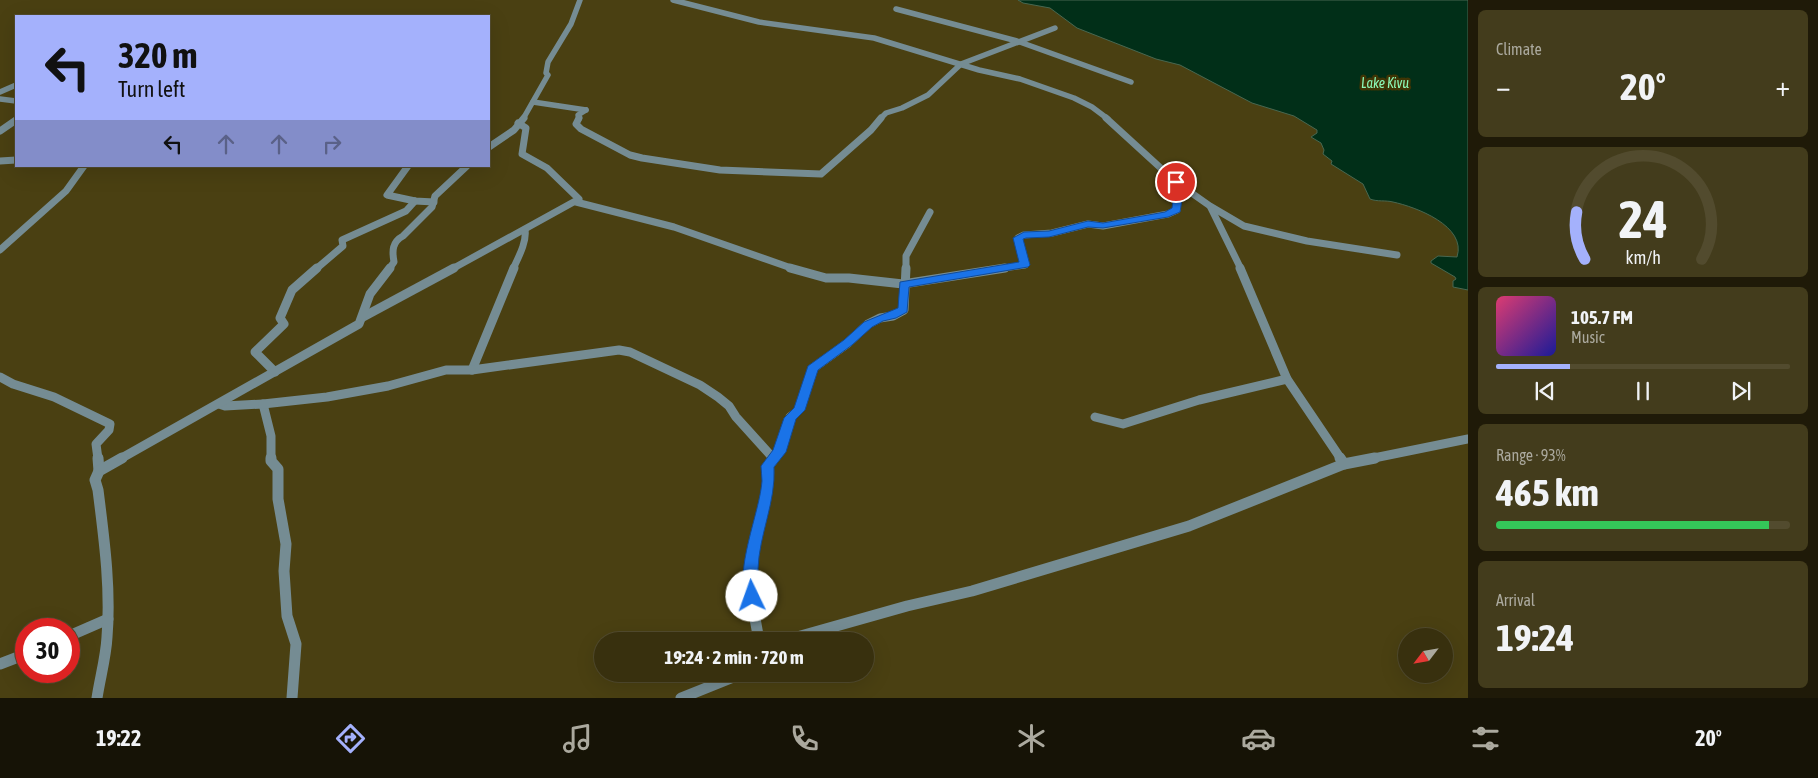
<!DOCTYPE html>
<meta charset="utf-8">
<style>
body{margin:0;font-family:"Asap Condensed",sans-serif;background:#433c1c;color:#f1f3f6;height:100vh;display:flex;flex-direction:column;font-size:19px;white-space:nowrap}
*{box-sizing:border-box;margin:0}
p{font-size:16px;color:#aba99e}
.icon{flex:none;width:28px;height:28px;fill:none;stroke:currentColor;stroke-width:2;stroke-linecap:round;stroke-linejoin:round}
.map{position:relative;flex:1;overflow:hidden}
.sheet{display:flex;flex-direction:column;gap:10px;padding:10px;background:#1f1a08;width:350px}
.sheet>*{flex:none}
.banner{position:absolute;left:15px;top:15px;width:475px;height:152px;border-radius:0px;box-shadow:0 5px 20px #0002,0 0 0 1px #524b2e;background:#a4b1fc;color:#111;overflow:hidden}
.needle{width:32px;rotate:239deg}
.controls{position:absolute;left:1398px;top:628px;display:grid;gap:10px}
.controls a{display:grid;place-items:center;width:55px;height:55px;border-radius:50%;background:#38300e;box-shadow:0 5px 20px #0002,0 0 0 1px #524b2e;font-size:25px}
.speed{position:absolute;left:15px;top:618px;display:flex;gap:10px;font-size:25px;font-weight:700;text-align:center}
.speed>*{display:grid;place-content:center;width:65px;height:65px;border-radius:50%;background:#38300e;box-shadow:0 5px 20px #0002,0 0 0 1px #524b2e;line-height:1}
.speed .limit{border:8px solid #d22;background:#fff;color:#111}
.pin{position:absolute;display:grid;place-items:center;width:42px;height:42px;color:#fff;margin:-21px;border:2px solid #fff;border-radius:50%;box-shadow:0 1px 5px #0007}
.me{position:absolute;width:55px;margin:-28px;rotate:357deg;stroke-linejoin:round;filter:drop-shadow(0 0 4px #0008)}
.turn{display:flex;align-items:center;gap:18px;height:105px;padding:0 20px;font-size:22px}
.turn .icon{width:65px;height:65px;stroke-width:2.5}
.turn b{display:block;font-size:35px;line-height:42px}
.lanes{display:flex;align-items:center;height:48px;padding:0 20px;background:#0003;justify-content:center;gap:25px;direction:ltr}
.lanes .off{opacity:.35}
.big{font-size:38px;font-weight:700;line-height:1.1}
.sheet .widget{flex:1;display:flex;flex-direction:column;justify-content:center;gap:8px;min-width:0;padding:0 18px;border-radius:8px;background:#433c1c}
.sheet .dial{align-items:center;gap:0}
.dial svg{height:130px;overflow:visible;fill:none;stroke:#524b2e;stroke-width:7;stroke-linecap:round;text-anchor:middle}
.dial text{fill:#f1f3f6;stroke:none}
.song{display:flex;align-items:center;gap:15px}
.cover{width:60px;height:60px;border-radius:8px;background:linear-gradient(135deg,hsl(340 70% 55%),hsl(240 70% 35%))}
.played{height:5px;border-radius:2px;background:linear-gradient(90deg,#a4b1fc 25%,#524b2e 25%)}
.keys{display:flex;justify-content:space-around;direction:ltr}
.heat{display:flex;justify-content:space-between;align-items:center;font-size:28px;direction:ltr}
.charge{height:8px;border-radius:4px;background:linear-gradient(90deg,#34c759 93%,#524b2e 0)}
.trip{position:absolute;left:594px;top:632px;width:280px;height:50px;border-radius:25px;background:#38300e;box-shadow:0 5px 20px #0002,0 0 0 1px #524b2e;font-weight:700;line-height:50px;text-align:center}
.tabs{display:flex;height:80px;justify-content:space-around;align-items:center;background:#161306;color:#aba99e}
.tabs .icon{width:35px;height:35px}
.tabs .current{color:#a4b1fc}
.tabs b{font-size:22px;color:#f1f3f6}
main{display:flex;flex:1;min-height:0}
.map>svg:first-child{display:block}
.water{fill:#012f18;stroke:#486750}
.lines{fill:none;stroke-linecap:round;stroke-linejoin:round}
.minor-far3{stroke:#758c93;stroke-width:5.5}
.minor-far2{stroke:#758c93;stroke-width:7}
.minor-far1{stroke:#758c93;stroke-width:9}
.minor{stroke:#758c93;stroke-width:11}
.route{fill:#1a73e8;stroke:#114b97}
.labels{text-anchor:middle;stroke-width:5;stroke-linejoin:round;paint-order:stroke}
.far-water-label{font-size:14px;font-style:italic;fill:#8bf8b7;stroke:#3f3505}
</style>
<main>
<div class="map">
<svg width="1468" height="698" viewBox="0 0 1468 698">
<rect width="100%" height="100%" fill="#4a4012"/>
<path class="water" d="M1018,0H1468V290L1453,287V281L1456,279L1455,277L1431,263V261L1438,256L1457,257C1467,226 1416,207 1393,202C1385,200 1378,202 1370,199L1363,184L1331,164L1332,161L1323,154L1324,150L1321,143L1311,137L1317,133V130L1294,116L1252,103L1180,65L1156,59L1077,28L1050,8L1023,3Z"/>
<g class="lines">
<g class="minor-far3">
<polyline points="673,0 759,22 874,38 979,70 1020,79 1074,98 1092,107 1108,119"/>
<polyline points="896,9 1017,41 1131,82"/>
<polyline points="0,92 16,85"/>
<polyline points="0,99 16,101"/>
<polyline points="533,102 586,110"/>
<polyline points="523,119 548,75 546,73 548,62 571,24 580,0"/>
<polyline points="579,119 578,115 586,110"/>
<polyline points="880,119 886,113 902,108 928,95 961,64 1055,28"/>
</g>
<g class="minor-far2">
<polyline points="579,118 576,124 581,129 630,155 642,158 720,170 821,174 871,130 881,118"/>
<polyline points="1106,118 1176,182 1210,206 1244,226 1307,241 1397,255"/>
<polyline points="0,131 16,120"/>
<polyline points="489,147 514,130 524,118"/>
<polyline points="0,161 16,160"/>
<polyline points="408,166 387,195 415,201 434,202"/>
<polyline points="576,202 674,227 794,269"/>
<polyline points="1211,208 1241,269"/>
<polyline points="0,250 66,191 84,166"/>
<polyline points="316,269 343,246 342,240 406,211 415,201"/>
<path d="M389,269L394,262C392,251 392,242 403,236L432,207L435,196L467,166"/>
<polyline points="452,269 579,199 547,168 522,154 526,128 518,123"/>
<path d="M513,269C518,258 527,242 525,230"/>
<polyline points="906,269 906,256 930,212"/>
<polyline points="997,269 1025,265 1018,238 1024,235 1052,233 1088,224 1103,226 1168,214 1177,210 1178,193 1183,187"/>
</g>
<g class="minor-far1">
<polyline points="790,268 826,278 849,278 903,284 1005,268"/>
<polyline points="1240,268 1287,379 1341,459"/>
<polyline points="363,317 454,268"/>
<polyline points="472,370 514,268"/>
<polyline points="275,372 255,352 284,324 280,318 292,290 317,268"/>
<polyline points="0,377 13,384 54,397 110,424 109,430 96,444 98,459"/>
<polyline points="219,404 225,406 263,404 271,436 271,459"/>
<polyline points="263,404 327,397 388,386 446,370 472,370 619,350 630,352 700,385 718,397 729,406 736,417 773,458"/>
<polyline points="1095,417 1123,424 1199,400 1287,379"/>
<polyline points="120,459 359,324 370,294 390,268"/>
<polyline points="773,459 779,452 790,417 799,410 812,369 848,343 868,324 880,318 893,316 904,310 906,268"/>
<polyline points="1369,459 1468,439"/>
</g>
<g class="minor">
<polyline points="98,458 99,471"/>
<polyline points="271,458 271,461 278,469 278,499 286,544 284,571 287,616 296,644 292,698"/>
<polyline points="1340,458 1344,464"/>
<polyline points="69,636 108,619"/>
<path d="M759,641C755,617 749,592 751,568C753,534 770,501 768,466L774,458"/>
<polyline points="783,641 907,606 972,591 1189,526 1344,464 1375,458"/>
<polyline points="0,664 26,654"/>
<path d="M97,698C100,678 106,657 107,637C111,588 104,538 98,490L95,480L99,471L122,458"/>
<polyline points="681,698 741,674"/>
</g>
</g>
<path class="route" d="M1176,179L1188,187L1183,194L1180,212L1168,217L1103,228L1088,227L1049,237L1026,238L1023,239L1030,265L1028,267L909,287L907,312L896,318L883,321L872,327L852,345L818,370L805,410L796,419L786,452L774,467C776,502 759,535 758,569C758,579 762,591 758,600L752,602L747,600C733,572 760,512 762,481C762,476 761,471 761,466L773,450L784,418L794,408L808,366L844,340L864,322L898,308L900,282L1019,262L1013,238L1024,232L1049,231L1088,221L1103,223L1165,212L1172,208L1174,193L1178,188L1171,182Z"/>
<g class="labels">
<g class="far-water-label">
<text x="1385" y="88">Lake Kivu</text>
</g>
</g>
</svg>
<div class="controls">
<a><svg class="needle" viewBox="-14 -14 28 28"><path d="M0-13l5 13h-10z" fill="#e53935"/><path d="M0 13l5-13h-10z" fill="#aba99e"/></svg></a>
</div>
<div class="speed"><div class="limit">30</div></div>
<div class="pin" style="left:1176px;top:182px;background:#d93025"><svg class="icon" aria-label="arrive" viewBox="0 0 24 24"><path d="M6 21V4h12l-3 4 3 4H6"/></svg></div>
<svg class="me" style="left:752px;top:596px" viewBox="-20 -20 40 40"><circle r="19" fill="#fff"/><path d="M0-13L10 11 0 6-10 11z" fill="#1a73e8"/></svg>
<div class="trip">19:24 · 2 min · 720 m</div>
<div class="banner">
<div class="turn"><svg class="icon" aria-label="left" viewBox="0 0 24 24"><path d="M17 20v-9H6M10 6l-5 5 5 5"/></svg><div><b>320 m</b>Turn left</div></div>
<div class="lanes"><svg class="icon" aria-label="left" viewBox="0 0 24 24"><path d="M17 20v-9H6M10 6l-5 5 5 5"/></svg><svg class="icon off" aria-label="ahead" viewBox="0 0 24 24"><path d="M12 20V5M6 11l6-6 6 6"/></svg><svg class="icon off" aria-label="ahead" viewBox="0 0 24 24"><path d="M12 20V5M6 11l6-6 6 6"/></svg><svg class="icon off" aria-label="right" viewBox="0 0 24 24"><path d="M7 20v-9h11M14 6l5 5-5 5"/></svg></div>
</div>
</div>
<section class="sheet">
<div class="widget"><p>Climate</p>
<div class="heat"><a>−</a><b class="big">20°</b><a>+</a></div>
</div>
<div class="widget dial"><svg viewBox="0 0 100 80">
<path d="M14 69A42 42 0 1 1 86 69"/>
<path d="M14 69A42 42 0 0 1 9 40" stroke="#a4b1fc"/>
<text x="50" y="56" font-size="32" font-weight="700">24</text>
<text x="50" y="72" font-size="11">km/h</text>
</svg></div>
<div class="widget">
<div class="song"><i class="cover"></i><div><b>105.7 FM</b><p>Music</p></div></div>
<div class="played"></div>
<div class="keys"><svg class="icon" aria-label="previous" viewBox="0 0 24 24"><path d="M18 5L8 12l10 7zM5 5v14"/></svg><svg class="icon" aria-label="pause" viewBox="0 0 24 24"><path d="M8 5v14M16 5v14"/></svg><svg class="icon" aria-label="next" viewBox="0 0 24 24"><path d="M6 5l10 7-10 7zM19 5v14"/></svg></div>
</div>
<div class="widget"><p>Range · 93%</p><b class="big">465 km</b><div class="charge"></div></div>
<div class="widget"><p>Arrival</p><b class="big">19:24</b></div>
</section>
</main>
<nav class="tabs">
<b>19:22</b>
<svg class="icon current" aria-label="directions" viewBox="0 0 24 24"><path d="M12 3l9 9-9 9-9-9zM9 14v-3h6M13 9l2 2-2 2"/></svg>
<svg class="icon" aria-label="music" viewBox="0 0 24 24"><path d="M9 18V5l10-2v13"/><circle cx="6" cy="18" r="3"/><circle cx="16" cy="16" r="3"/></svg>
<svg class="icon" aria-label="phone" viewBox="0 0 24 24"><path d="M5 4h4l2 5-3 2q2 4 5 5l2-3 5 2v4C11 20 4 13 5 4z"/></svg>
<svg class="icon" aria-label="climate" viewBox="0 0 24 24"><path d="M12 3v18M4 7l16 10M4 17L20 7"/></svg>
<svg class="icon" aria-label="car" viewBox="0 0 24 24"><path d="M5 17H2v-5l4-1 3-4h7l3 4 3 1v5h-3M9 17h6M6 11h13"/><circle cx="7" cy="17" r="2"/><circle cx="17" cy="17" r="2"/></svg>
<svg class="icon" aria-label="filters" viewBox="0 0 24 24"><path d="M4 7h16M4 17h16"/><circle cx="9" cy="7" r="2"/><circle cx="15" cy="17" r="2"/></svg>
<b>20°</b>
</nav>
